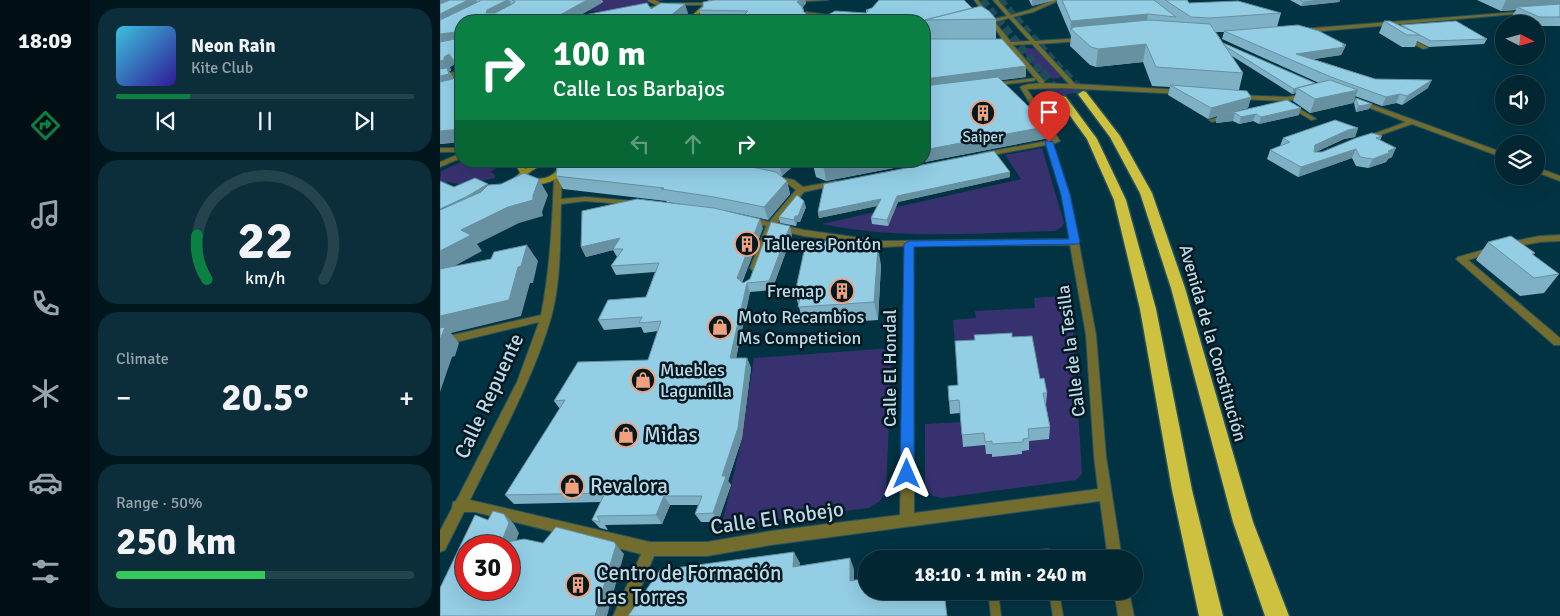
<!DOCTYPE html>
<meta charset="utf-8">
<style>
body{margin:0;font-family:Signika,sans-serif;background:#0c2e3a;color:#f1f3f6;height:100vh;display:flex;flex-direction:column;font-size:19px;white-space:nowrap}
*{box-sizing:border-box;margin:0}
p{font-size:16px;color:#96a5ac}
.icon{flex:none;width:28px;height:28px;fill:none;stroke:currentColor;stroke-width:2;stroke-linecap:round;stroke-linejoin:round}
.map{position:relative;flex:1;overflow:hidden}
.drawer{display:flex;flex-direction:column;gap:8px;padding:8px;background:#01151c;width:350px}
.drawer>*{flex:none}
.banner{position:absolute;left:15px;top:15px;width:475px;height:152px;border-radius:20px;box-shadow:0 5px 20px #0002,0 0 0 1px #23434d;background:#0b8043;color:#fff;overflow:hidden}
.needle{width:32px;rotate:96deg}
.buttons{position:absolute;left:1055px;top:15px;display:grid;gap:10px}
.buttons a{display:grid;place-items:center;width:50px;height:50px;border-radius:50%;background:#022632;box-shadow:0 5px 20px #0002,0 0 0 1px #23434d;font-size:25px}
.speed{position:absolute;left:15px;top:535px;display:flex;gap:10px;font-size:25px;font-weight:700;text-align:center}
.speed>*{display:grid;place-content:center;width:65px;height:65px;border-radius:50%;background:#022632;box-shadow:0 5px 20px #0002,0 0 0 1px #23434d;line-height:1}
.speed .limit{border:8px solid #d22;background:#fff;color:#111}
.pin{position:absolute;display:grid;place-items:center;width:42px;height:42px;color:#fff;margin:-51px -21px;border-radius:50% 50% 50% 0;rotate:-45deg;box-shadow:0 0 5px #0007}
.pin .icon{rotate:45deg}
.me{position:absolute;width:55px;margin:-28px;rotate:0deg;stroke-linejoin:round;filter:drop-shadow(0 0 4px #0008)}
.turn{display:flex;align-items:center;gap:18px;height:105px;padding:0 15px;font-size:22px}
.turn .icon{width:65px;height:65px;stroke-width:2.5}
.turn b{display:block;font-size:35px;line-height:42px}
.lanes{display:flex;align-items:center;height:48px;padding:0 15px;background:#0003;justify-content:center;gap:25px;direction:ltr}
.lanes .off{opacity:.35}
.big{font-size:38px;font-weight:800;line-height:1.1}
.drawer .widget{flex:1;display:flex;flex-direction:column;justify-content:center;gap:8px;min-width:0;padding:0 18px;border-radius:20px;background:#0c2e3a}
.drawer .dial{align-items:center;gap:0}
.dial svg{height:130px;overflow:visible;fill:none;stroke:#23434d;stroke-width:7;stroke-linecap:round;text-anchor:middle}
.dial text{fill:#f1f3f6;stroke:none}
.song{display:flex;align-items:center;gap:15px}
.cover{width:60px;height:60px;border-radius:8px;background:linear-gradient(135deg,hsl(190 70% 55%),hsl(250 70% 35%))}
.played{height:5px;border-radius:2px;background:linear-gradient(90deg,#0b8043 25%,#23434d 25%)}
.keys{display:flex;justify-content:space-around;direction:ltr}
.heat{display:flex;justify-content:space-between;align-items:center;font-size:28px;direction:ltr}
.charge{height:8px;border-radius:4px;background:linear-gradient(90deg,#34c759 50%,#23434d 0)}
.trip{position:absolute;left:418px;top:550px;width:285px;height:50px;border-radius:25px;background:#022632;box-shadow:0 5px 20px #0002,0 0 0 1px #23434d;font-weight:800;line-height:50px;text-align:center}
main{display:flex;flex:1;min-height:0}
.tabs{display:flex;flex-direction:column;width:90px;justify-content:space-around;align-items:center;background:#010f14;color:#96a5ac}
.tabs .icon{width:35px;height:35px}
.tabs .current{color:#0b8043}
.tabs b{font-size:22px;color:#f1f3f6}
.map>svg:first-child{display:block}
.green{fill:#37326f}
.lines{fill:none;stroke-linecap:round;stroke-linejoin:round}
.motorway-tunnel-far1{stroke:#1e4c5a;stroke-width:8;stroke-dasharray:8 4;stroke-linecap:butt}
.motorway-tunnel{stroke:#1e4c5a;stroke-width:10;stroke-dasharray:10 5;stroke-linecap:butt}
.service-far2-casing{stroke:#24515f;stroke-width:5}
.service-far1-casing{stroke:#24515f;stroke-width:7}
.service-casing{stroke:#24515f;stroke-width:12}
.pedestrian-casing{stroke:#24515f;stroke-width:2}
.minor-casing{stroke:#24515f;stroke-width:2}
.secondary-casing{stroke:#24515f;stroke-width:2}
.motorway-casing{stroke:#24515f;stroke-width:3}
.service-far2{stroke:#726c2f;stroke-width:4}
.service-far1{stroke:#726c2f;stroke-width:5}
.service{stroke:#726c2f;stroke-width:10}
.pedestrian{fill:#726c2f;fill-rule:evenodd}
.minor{fill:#726c2f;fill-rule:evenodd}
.secondary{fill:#998f20;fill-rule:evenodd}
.motorway{fill:#cec13f;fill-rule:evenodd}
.wall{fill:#7eb1c5;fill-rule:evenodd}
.shaded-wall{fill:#6790a0}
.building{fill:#93cee5;stroke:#6790a0;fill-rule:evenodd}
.route{fill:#1a73e8;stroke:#114b97}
.labels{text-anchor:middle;stroke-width:5;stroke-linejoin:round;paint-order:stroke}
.far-poi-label{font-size:15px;fill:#bdd9e5;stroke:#021921}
.poi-label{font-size:18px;fill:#bdd9e5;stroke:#021921;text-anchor:start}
.street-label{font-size:18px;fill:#bdd9e5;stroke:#021921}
.near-street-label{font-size:21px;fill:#bdd9e5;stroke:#021921}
.near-poi-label{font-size:21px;fill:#bdd9e5;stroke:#021921;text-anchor:start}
</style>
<main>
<nav class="tabs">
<b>18:09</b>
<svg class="icon current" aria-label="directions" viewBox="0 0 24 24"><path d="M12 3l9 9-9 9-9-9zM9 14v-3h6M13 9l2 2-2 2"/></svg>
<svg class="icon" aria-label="music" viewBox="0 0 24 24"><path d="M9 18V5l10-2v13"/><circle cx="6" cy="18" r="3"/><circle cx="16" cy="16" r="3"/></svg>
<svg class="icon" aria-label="phone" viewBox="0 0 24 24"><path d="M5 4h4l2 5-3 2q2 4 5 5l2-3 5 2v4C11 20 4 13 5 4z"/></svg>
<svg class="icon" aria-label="climate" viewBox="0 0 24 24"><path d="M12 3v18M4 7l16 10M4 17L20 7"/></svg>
<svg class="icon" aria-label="car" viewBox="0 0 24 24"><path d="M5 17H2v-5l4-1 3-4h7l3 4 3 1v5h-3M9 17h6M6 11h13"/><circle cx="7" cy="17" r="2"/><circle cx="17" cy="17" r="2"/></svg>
<svg class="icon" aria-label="filters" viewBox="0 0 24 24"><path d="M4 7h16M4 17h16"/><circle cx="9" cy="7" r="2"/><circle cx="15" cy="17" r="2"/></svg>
</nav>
<section class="drawer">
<div class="widget">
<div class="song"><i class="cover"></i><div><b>Neon Rain</b><p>Kite Club</p></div></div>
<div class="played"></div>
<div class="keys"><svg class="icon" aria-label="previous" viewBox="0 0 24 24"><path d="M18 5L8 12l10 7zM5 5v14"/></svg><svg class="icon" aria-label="pause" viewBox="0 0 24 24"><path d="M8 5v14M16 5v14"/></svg><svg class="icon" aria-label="next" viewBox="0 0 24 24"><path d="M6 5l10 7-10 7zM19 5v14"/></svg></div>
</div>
<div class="widget dial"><svg viewBox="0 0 100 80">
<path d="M14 69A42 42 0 1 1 86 69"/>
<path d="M14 69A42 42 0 0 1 8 42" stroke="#0b8043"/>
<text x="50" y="56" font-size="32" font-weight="700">22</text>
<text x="50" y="72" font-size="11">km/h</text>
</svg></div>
<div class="widget"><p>Climate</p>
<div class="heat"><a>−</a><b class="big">20.5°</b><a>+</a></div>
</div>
<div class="widget"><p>Range · 50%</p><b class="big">250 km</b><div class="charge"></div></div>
</section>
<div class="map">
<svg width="1120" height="616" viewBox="0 0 1120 616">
<rect width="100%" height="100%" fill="#023342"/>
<g class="green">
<polygon points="127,0 260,0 225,0 175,12 110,10"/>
<path d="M588,48L596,49L621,77C605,85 592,62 583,51V49Z"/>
<polygon points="617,87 649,89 650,91 607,97 605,103 601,104 598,96 600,92"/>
<path d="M602,148L624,223L622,227L615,231C536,233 459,240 382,224L581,179L565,155Z"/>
<polygon points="23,161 66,161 51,172 55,175 55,178 23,185 9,182 0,186 1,171"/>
<polygon points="631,295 642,474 636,480 502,498 493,496 485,488 485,424 521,422 523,447 545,445 546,454 582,454 535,353 516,354 513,320 536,318 535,311 595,308 594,298"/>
<polygon points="452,348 446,491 440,501 429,508 278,527 284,516 301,442 314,358"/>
</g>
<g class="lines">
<g class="motorway-tunnel-far1">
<polyline points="542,0 602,73"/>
<polyline points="560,0 624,73"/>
</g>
<g class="motorway-tunnel">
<polyline points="601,72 623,99"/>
<polyline points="623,72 643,94"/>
</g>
<defs>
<polyline id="service-far2" points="210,0 223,6"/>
<polyline id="service-far1" points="0,77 17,74"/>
<g id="service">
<polyline points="568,559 607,554 608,559"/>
<polyline points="553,591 556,616"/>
<polyline points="614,591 618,616"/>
</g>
<polygon id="pedestrian" points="330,223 334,226 320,268 315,271 312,270 310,268 326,226"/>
<g id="minor">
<polygon points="350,0 388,0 352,2"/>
<path d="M534,0H538L553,19L567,16L553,0H558L571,15L589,10L614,0H620L593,12L573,17L595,41L644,38V40L642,41L598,44L635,84L741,90L744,92L741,94L622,88L587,89L620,141L613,144L630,195L656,335L666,456L682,559H668L660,501L331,545L267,556H214L189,616H173L201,554L35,512H24L5,550L0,552V531L12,508L13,502L16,501L77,382L99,322L0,346V338L101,315C110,269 112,225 114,178L112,176L116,174L122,178L121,199L145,197L195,201L199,203L195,205L145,201L121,204C120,242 121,282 111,318C92,382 59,440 30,500L210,542H267L331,531L460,515L465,246L443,247L364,236L327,228L326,226L305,221L304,219L308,216L329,222L356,190L348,184L332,180L331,178L335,176L354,180L363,187L396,181L400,183L396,185L364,192L337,224L364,230L443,241L630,239L622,195L606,145L542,157L538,155L542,153L612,140L580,87C590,81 616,84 629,84L592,44L573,45L604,81V83H600L595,78V80L593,81L551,86L550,85L553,83L595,78L568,46H553V44L565,43L551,23L541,24V22L549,20ZM569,18L590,41L571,42L555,22ZM630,245L646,335L654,456L658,489L474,513L473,246Z"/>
<polygon points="232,3 275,3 277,4 275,5 232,5 197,11 195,10"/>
<polygon points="1088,11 1086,13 861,33 858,31 861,29"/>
<polygon points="366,12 424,19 427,21 415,21 364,14"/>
<polygon points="966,36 987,47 988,48 983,49 964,39 963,38"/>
<polygon points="865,94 868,96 867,97 847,101 798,99 795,97 798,95 847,97"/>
<polygon points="899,94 903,94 1064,153 1064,158 972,124 929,139 925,139 925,137 966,122 899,96"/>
<polygon points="850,103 875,118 876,119 871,120 848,106 848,104"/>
<polygon points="790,114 793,116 792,117 772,122 769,120"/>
<rect x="0" y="148" width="21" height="4"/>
<polygon points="21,153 21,158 0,167 0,162"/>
<polygon points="116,161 127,161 119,166 113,166 112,164"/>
<polygon points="1096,167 1120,176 1120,181 1096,172"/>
<polygon points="1120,235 1120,241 1100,242 1069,248 1065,245 1069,242 1100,236"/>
<polygon points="1053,247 1056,248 1057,250 1056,252 1028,260 1120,338 1120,345 1114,345 1016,259 1018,257"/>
<polygon points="674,591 689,591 694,616 678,616"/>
</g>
<g id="secondary">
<polygon points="269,0 274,0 251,21 246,21"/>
<path d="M79,161H87L84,165L85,169C98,161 114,157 126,167C119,183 100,186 84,184V180C97,178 111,181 118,168C101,158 85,176 74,187H68V183L80,173L76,165Z"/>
</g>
<g id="motorway">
<polygon points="643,91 646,92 680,136 712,193 745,288 813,522 849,616 825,616 793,522 731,288 700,193 670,137 638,94"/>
<polygon points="623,96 626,97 657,139 686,200 716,309 752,490 783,616 759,616 732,490 700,309 674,200 647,139 618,99"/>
</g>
</defs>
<use href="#service-far2" class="service-far2-casing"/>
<use href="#service-far1" class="service-far1-casing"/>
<use href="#service" class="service-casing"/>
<use href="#pedestrian" class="pedestrian-casing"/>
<use href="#minor" class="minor-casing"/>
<use href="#secondary" class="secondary-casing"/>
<use href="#motorway" class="motorway-casing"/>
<use href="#service-far2" class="service-far2"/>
<use href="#service-far1" class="service-far1"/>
<use href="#service" class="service"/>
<use href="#pedestrian" class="pedestrian"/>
<use href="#minor" class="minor"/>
<use href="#secondary" class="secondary"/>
<use href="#motorway" class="motorway"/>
</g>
<g class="wall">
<path d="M0,0H162L163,2L139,16L211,9L248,13L239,21H21V142L0,144ZM15,64L16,78L14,79L9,71H11L10,67Z"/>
<polygon points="275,0 365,0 366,3 363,7 364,12 299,20 262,20 259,10"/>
<polygon points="589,0 615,0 592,6"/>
<path d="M617,0H747L749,3L841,13L837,27L906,45L901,55L873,59L935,79L988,88L962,105L956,103L942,106L915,96L913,103L870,113L853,101L856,93L852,94L792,56L803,73L799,90L811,97L808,108L786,114L847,100L859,115L819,124L813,121L799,124L793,121L776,123L777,116L768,119L728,95L730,87L712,86L703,62L656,67L650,65L630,46L631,36L617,3ZM776,32H784L782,39L879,83L875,84L783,43Z"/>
<polygon points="850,0 900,0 899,2 861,6"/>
<polygon points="1037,0 1120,0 1120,26 1096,26 1096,24 1090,24 1072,16 1076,10 1061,11"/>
<polygon points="532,8 556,19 556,39 586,66 586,77 561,80 609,126 609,138 386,181 376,177 373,165 374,163 352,167 342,176 341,176 347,181 350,194 328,220 283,210 323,228 302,283 303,283 310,279 352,235 332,290 310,292 296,358 307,358 311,368 302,438 288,481 291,485 278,522 261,522 255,514 258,505 230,505 222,524 165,525 168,530 160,528 152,520 161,502 74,504 65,495 120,409 114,401 208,360 218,331 204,333 201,327 164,330 158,320 206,297 215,272 176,275 171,266 177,257 173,250 146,257 141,247 247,205 227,202 226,201 123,189 116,176 127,161 484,161 487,34 426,13 426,10"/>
<polygon points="944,21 961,26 1047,39 1044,44 989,47 977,41 975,47 962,47 939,33"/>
<polygon points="916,98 929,109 916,112 914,103"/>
<polygon points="918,128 915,137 904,139 876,152 882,152 942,136 940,140 952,157 948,159 946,162 928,168 916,166 912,158 858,177 827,159 830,150 840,146 843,138"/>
<polygon points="570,172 570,177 458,202 448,226 432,224 431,218 437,206 379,218 378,212"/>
<polygon points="366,207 360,222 357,222 356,226 340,223 339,217"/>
<polygon points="401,240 403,247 426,246 426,248 441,265 438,320 364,325 355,293"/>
<polygon points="1048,242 1095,253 1093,255 1119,274 1104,293 1080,296 1036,260"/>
<polygon points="572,337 600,379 607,393 606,405 610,427 609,439 589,441 589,450 582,451 582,454 552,457 552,454 546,454 545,445 523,447 520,413 510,414 509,401 518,385"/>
</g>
<g class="shaded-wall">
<polygon points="0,0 17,0 0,9"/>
<polygon points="28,0 36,0 39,6 0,26 0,14"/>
<polygon points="67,0 69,0 73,8 52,19 46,13 47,10"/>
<polygon points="147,0 162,0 163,2 130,21 109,21"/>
<polygon points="359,0 365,0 366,3 359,12 357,2"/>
<polygon points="592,0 615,0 592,6"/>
<polygon points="880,0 900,0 899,2 861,6 863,2"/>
<polygon points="1066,0 1120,0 1120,6 1077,7 1076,10 1061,11"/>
<polygon points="245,4 248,13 239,21 224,21"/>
<polygon points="708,14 706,29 631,29 630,36 631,21"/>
<polygon points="484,25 486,25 487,34 484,35"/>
<polygon points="16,32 21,40 0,45 0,34"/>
<polygon points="706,44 703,62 656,67 658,49"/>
<polygon points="906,45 901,55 856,62 856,54"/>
<polygon points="9,54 15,64 10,67 11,71 9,71 14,79 0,88 0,61 4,57"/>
<polygon points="586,66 586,77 484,90 484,79"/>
<polygon points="992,80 988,88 962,105 967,96"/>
<polygon points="875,83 857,88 856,93 852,94 854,89"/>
<polygon points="918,90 913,103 870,113 875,99"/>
<polygon points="960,94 956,103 942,106 946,97"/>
<polygon points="811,97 808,108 780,115 795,113 793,121 776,123 777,116 768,119 771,108"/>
<polygon points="932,104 929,109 916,112 918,106"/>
<polygon points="861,108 859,115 819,124 821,117"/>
<polygon points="816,114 813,121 799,124 801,117"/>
<polygon points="609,126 609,138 386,181 384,168 422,161 484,161 484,150"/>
<polygon points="918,128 915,137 904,139 871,154 875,145 908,130"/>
<polygon points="21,129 21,142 0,144 0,131"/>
<polygon points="956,148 952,157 948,159 946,162 928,168 933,159 948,151"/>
<polygon points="916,149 912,158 858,177 861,167"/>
<polygon points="342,161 382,161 352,167 342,176 339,164"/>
<polygon points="570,172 570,177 458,202 448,226 447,220 457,196"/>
<polygon points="99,179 108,195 102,212 103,216 79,223 37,244 42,251 0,274 0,251 21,230 68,207 93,196"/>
<polygon points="347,181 350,194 328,220 324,207"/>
<polygon points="48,184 53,192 0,209"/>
<polygon points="441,199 442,205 379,218 378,212"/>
<polygon points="364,201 366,207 360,222 357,222 356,226 354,220"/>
<polygon points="320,219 323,228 300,287 297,278"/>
<polygon points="350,226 352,235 332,290 329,281"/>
<polygon points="180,238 173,249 173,250 146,257 141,247"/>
<polygon points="87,245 98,261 93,283 90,283 81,316 11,333 19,343 15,356 12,357 0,392 0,316 78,267"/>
<polygon points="438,247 441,265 438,320 434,302"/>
<polygon points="307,283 310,292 294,368 290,358"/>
<polygon points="307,358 311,368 302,438 288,481 291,485 278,522 273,513 282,476"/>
<polygon points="224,496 230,505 222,524 216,515"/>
<polygon points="64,514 74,524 79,533 72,552 61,543"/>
<polygon points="174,542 184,554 167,616 155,616"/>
<polygon points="354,552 360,563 358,578 353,567"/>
<polygon points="410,558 414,569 414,592 410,581"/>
</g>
<g class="building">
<polygon points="10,0 28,0 0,14 0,4"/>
<polygon points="40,0 67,0 47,10 46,13 55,13 74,3 75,1 72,0 147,0 109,21 21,21 21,129 0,131 0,82 16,78 15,62 9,54 4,57 4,60 0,61 0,42 15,39 16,32 0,34 0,20 40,1"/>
<polygon points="275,0 359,0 357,2 362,7 364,12 375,21 298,21 308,11 259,10 263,7 263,2"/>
<polygon points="439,0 524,0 532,8 485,20 486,25 484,25 484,21 377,21 395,11 426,13 428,11 426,10 432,8"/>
<polygon points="622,0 714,0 736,17 708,14 631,21"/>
<polygon points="725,0 747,0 749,3 798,1 841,13 770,18 751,17"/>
<polygon points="860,0 880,0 863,2"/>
<polygon points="207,3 211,9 221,3 245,4 224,21 113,21"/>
<polygon points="1120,4 1120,17 1099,17 1077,7"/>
<polygon points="541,6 549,11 556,19 485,20"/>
<polygon points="709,20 770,24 803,73 716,67 706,44 658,49 651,47 631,29 634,27"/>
<polygon points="944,21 950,21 980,35 967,35"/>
<polygon points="1016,21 1047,39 991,41 961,25"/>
<polygon points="858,25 879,31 906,45 902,45 905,47 856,54 935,79 992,80 967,96 960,94 946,97 891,77 784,31"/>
<polygon points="484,39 562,39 586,66 484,79"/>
<polygon points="783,43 875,83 854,89 785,46"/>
<polygon points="7,68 9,74 0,76 0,69"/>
<polygon points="558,77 588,106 594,105 609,126 484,150 484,86"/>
<polygon points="890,80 918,90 875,99 857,88"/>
<polygon points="730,85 807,91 811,97 771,108"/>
<polygon points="916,98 932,104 918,106"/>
<polygon points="847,100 861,108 821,117 816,114 801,117 795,113 777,116"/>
<polygon points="895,120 918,128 908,130 875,145 874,152 882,152 916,138 932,133 942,136 936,138 956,148 948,151 951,152 933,159 920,157 916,149 861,167 830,150 850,142 843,138"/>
<polygon points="554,151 570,172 457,196 447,220 431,218 441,199 378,212 384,184"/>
<polygon points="127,161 282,161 336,172 347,181 324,207 274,197 221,189 224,188 116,176 117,167"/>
<polygon points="323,161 342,161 339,164"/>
<polygon points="375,161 422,161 384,168 373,165"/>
<polygon points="84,173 99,179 93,196 93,200 68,207 21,230 31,235 0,251 0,210 41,192 48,185 61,184"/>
<polygon points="35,178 48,184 26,197 0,209 0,181 14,187"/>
<polygon points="357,195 364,201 358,216 355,216 354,220 339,217"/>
<polygon points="197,199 274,208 320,219 297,278 303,283 310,279 331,222 350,226 329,281 307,283 290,358 307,358 298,428 282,476 286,476 273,513 255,514 262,496 224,496 216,515 157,516 160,522 152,520 165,493 65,495 125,400 114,401 138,362 208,360 221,321 199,323 202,317 158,320 168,300 206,297 219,263 171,266 183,249 173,249 180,238 141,247 142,211"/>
<polygon points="1071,236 1095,253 1092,254 1119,274 1094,278 1048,242"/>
<polygon points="401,240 400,247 426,246 426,248 438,247 434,302 358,307 361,293 355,293 366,242"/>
<polygon points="87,245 81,266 78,267 69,300 0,316 0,269 51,259 54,252"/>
<polygon points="5,327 0,340 0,328"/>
<polygon points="572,333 572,337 592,336 600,379 604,378 607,393 603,393 610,427 588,429 589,438 583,439 583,442 552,444 552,441 545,442 544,433 522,435 519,400 509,401 508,386 518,385 515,341 535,340 534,335"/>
<path d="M53,511L64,514L69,523L61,543L84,539L103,543L116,527L174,542L176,545L155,616H0V588L35,515L48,520ZM26,546H69V589H26Z"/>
<polygon points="354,552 353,567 410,558 410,581 426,578 426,591 504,591 507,616 188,616 220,570"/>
</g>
<polygon class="route" points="606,140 613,142 630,195 640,242 638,244 474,247 474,474 472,478 467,480 462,478 460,474 464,244 469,241 629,239 621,195 605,142"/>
<defs>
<symbol id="building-ring" viewBox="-11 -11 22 22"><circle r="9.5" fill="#021921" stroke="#f2a17e" stroke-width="1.5"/><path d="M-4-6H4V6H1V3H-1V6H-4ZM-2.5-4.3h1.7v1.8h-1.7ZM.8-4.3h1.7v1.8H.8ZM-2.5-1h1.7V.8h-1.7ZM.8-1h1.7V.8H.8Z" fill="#f2a17e"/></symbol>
<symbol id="shop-ring" viewBox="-11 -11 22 22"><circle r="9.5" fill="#021921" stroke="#f2a17e" stroke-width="1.5"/><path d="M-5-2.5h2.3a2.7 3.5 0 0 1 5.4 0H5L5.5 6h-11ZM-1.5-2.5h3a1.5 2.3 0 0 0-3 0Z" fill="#f2a17e"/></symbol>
</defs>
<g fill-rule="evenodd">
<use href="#building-ring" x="529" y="99" width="28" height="28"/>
<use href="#building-ring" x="293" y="230" width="28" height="28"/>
<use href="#building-ring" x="388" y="277" width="28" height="28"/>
<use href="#shop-ring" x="266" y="313" width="28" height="28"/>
<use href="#shop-ring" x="189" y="366" width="28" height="28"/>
<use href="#shop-ring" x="172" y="421" width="28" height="28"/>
<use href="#shop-ring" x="118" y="472" width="28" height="28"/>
<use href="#building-ring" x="124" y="571" width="28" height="28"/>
</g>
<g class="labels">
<g class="far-poi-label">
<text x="543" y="142">Saiper</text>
</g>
<g class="poi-label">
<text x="324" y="250">Talleres Pontón</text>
<text x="384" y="297" text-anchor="end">Fremap</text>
<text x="298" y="323">Moto Recambios<tspan x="298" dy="21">Ms Competicion</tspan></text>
<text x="220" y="376">Muebles<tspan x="220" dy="21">Lagunilla</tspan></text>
</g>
<g class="street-label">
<text transform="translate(773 343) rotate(74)" y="6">Avenida de la Constitución</text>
<text transform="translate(631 351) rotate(-97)" y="6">Calle de la Tesilla</text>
<text transform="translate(450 368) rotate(-90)" y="6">Calle El Hondal</text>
</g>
<g class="near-street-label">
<text transform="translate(49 396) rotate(-65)" y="7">Calle Repuente</text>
<text transform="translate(337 518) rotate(-8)" y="7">Calle El Robejo</text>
</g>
<g class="near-poi-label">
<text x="204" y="442">Midas</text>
<text x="150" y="493">Revalora</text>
<text x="156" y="580">Centro de Formación<tspan x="156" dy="24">Las Torres</tspan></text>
</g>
</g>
</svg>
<div class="buttons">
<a><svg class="needle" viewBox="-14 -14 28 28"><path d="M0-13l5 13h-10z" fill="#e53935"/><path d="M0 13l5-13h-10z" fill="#96a5ac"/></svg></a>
<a><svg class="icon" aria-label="sound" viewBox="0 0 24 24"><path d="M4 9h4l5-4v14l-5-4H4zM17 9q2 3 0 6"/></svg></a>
<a><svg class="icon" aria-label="layers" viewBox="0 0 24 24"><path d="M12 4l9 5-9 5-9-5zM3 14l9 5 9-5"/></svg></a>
</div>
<div class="speed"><div class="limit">30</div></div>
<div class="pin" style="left:609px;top:142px;background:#d93025"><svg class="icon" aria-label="arrive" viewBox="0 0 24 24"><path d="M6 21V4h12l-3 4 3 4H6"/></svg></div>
<svg class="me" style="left:467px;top:474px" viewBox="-20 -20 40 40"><path d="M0-17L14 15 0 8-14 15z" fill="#1a73e8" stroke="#fff" stroke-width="4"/></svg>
<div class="trip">18:10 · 1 min · 240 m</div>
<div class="banner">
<div class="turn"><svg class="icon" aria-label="right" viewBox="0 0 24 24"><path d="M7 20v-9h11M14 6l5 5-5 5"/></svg><div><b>100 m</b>Calle Los Barbajos</div></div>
<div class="lanes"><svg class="icon off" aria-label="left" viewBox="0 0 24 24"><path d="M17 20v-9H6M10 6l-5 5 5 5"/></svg><svg class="icon off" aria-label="ahead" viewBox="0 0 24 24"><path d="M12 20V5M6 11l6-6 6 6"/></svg><svg class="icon" aria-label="right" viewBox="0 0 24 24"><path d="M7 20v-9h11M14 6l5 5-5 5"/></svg></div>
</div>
</div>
</main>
